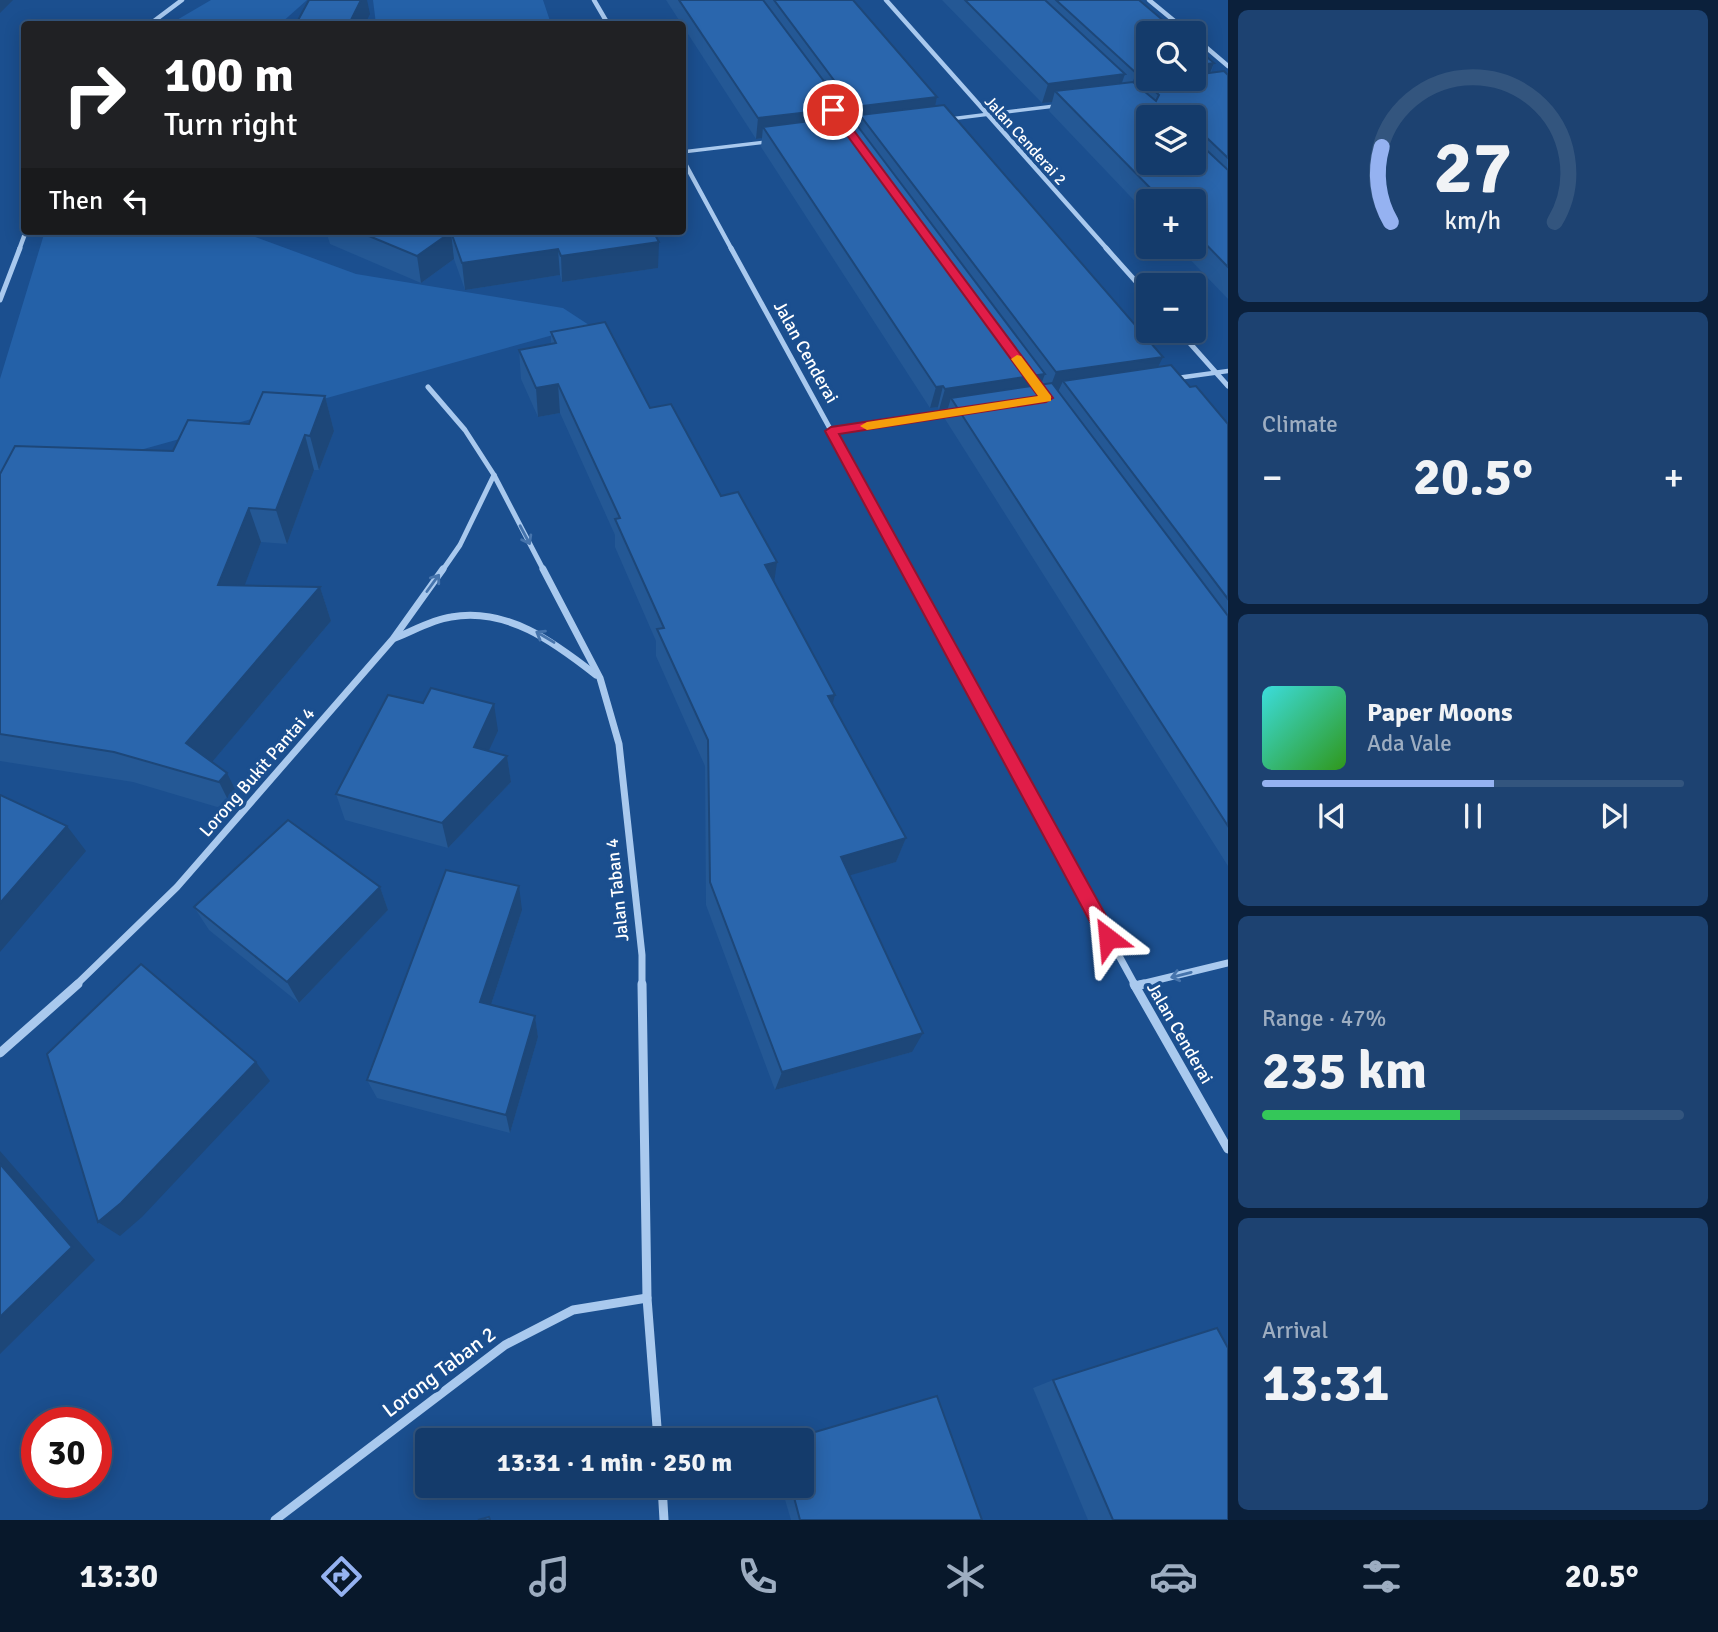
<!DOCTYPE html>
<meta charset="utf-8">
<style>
body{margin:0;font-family:Signika,sans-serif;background:#1d4271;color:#f1f3f6;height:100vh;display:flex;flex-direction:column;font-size:26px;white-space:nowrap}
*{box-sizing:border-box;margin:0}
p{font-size:23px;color:#9dadc1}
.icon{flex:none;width:38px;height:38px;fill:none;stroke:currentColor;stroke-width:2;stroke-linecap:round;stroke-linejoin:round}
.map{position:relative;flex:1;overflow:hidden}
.drawer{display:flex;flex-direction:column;gap:10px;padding:10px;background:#0b203b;width:490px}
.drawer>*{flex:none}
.guide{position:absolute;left:21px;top:21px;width:665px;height:214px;border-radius:7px;box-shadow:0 4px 18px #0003,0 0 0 2px #33557e;background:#202124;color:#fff;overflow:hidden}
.buttons{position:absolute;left:1136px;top:21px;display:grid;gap:14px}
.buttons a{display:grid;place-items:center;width:70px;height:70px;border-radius:7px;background:#143b6b;box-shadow:0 4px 18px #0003,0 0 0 2px #33557e;font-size:35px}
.speed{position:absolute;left:21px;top:1407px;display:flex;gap:14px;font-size:35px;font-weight:700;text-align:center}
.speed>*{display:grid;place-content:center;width:91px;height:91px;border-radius:50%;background:#143b6b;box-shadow:0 4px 18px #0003,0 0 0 2px #33557e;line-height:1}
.speed .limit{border:10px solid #d22;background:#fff;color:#111}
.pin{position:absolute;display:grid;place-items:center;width:60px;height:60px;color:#fff;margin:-30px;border:4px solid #fff;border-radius:50%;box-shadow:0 2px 7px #0007}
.me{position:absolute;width:77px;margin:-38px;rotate:331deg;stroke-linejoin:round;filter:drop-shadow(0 0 5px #0008)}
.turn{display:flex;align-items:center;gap:24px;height:147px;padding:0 28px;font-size:32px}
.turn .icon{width:91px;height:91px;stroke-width:2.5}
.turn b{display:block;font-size:49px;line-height:60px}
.then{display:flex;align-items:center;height:66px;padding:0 28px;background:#0003;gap:14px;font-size:26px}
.big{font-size:52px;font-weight:800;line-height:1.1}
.drawer .tile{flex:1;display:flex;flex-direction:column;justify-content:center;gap:10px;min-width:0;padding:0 24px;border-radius:10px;background:#1d4271}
.drawer .dial{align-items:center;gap:0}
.dial svg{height:182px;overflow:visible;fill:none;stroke:#33557e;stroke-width:7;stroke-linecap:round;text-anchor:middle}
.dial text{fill:#f1f3f6;stroke:none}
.song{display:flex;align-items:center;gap:21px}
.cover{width:84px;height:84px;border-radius:10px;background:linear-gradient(135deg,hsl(180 70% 55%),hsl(110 70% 35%))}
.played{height:7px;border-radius:4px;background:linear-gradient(90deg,#95b2f1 55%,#33557e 55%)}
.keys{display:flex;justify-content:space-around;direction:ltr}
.heat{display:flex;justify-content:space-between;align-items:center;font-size:38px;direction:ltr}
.charge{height:10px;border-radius:5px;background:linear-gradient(90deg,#34c759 47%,#33557e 0)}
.trip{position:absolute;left:415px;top:1428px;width:399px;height:70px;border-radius:7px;background:#143b6b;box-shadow:0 4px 18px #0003,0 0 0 2px #33557e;font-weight:800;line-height:70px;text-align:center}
.tab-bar{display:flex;height:112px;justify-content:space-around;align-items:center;background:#08182b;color:#9dadc1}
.tab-bar .icon{width:49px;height:49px}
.tab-bar .current{color:#95b2f1}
.tab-bar b{font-size:32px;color:#f1f3f6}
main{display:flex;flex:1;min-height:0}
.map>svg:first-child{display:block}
.green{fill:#2461a8}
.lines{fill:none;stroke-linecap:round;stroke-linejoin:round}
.lane-far1{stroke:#a9c9ee;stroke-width:3.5}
.lane{stroke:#a9c9ee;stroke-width:4.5}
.street-far3{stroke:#a9c9ee;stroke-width:4.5}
.street-far2{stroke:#a9c9ee;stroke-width:5}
.street-far1{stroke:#a9c9ee;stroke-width:7}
.street{stroke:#a9c9ee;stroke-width:9}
.wall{fill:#245895}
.shaded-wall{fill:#1d4779}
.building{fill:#2a66ad;stroke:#1d4779;stroke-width:2;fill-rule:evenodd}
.oneway{stroke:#4674ac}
.route{fill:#e11d48;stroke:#92132f;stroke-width:2}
.slow{fill:#f59e0b}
.labels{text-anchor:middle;stroke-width:7;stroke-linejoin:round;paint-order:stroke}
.far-street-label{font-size:16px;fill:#fff;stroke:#1b4f8f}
.street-label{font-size:18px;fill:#fff;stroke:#1b4f8f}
.near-street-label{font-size:21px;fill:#fff;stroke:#1b4f8f}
</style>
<main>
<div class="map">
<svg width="1228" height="1520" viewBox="0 0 1228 1520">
<rect width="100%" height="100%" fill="#1b4f8f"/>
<g class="green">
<polygon points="211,0 307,0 280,24 170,24"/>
<polygon points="373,0 543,0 551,24 376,24"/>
<polygon points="45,231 239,231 356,274 563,308 589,325 0,489 0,379"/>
</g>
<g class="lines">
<g class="lane-far1">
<polyline points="950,119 1055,106"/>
<polyline points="682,152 766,142"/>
</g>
<g class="lane">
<polyline points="1177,378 1228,371"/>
<polyline points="831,431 953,413"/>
</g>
<g class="street-far3">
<polyline points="594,0 608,24"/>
<polyline points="886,0 1108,250"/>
<polyline points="1149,0 1189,33"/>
<polyline points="150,24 182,0"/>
<polyline points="1194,37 1228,66"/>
<polyline points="682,158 732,250"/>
<polyline points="19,250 26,231"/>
</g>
<g class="street-far2">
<polyline points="731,248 908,571"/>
<polyline points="1106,248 1148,295"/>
<polyline points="0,300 20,248"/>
<polyline points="1179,331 1228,386"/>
<polyline points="428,387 465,430 494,475 544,571"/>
<polyline points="442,571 460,545 494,475"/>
</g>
<g class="street-far1">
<polyline points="543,569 600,678 619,744 642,955 642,985"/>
<polyline points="907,569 1135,985"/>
<path d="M395,638C413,631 431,620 451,617C507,607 554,642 596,675"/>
<polyline points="76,985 177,887 393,639 443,569"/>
<polyline points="1137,985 1228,963"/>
</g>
<g class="street">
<polyline points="642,984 647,1298 658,1440"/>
<polyline points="1134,984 1228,1149"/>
<polyline points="1135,986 1144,984"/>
<polyline points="0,1053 78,984"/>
<polyline points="662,1486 664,1520"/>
<polyline points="275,1520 505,1345 573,1310 647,1298"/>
</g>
</g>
<g class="wall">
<polygon points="666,0 853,0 937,97 935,106 1158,367 1190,387 1228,424 1228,866 945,419 948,408 939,410 938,407 930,408 761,147 762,138 756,139"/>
<polygon points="942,0 1139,0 1214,63 1211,73 1228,75 1228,299 1178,247 1194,247 1194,201 1148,201 1148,215 1049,111 1052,102 1042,103"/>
<polygon points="326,231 653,231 658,268 562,282 560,275 465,290 454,259 421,283 330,244"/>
<polygon points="551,332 650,408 721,496 774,583 832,704 906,838 896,862 850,875 912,1052 775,1090 706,905 705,766 656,656 656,641 615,547 615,535 560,413 538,417 521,379 519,350 551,344"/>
<polygon points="325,396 334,431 319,470 314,470 287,544 261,542 244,586 320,587 331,621 212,762 242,803 234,812 133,782 0,761 0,474 173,451"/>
<polygon points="498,731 488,751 507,756 511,782 448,848 345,820 336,794"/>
<polygon points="380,887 388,910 299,1003 209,930 194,907"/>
<polygon points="522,910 491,1005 535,1016 538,1037 510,1133 377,1098 367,1080"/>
<polygon points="1053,1380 1228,1520 1088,1520 1033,1388"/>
<polygon points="781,1486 802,1486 982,1520 791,1520"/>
</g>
<g class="shaded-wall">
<polygon points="0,0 13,0 0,13"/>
<polygon points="361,0 367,0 370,14 365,24 349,24"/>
<polygon points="1214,63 1206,83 1144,81 1140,91 1129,93 1136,73 1148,71 1148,79 1194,79 1194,66"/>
<polygon points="1125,74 1118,94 1055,91 1052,102 1042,103 1048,84"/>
<polygon points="937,97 933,117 860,115 858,126 851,127 854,107"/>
<polygon points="844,108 841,128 763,127 762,138 756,139 758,118"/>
<polygon points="451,232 454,259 421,283 417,256"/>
<polygon points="659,242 658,268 562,282 561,256"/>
<polygon points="558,249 560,275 465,290 462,263"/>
<polygon points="1163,357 1153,377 1063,381 1058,392 1048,393 1056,372"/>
<polygon points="1045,374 1037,395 951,398 948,408 939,410 945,389"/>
<polygon points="558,384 560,413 538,417 536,388"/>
<polygon points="943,386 938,407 930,408 936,387"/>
<polygon points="325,396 334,431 319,470 310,436"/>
<polygon points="305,435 314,470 287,544 276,510"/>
<polygon points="249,508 261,542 232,619 218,585"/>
<polygon points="777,562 773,590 765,565"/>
<polygon points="320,587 331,621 202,774 186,743"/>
<polygon points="835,695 828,721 828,696"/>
<polygon points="494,704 498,731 478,774 474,747"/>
<polygon points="507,756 511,782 448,848 442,823"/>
<polygon points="227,773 242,803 234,812 219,782"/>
<polygon points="67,826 86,851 0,952 0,903"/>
<polygon points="906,838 896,862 834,880 841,857"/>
<polygon points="519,886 522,910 485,1023 480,1002"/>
<polygon points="380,887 388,910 299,1003 287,982"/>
<polygon points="535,1016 538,1037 510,1133 506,1115"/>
<polygon points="923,1033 912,1052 775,1090 782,1072"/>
<polygon points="256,1062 270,1081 142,1217 120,1236 98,1222"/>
<polygon points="0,1151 95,1260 0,1354"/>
</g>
<g class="building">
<polygon points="309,0 361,0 349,24 296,24"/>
<polygon points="679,0 763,0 844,108 758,118"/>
<polygon points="774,0 853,0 937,97 854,107"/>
<polygon points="965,0 1045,0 1125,74 1048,84"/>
<polygon points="1056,0 1139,0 1178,33 1148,33 1148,71 1136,73"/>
<polygon points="1194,46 1214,63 1194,66"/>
<path d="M1224,71L1228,75V158L1206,137H1199V143L1228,170V267L1194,232V201H1163L1055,91L1133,82L1156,101L1159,95L1144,81L1160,79H1194V75ZM1148,117H1194V163H1148Z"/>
<polygon points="944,105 1163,357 1056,372 860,115"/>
<polygon points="850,116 1045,374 945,389 943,386 936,387 763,127"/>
<polygon points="357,231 653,231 659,242 561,256 558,249 462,263 451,232 417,256"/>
<polygon points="605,322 650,408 671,404 721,496 738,492 777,562 765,565 835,695 828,696 906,838 841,857 923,1033 782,1072 710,882 708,740 657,629 664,628 615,519 620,518 558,384 536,388 519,350 556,343 551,332"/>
<polygon points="1171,365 1190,387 1196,386 1228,424 1228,599 1063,381"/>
<polygon points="1052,383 1228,616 1228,826 951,398"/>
<polygon points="263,392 325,396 310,436 305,435 276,510 249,508 218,585 320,587 186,743 227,773 219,782 114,752 0,734 0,474 15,446 173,451 188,420 249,424"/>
<polygon points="431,688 494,704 474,747 507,756 442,823 336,794 388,695 423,703"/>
<polygon points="0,795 67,826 0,903"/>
<polygon points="288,820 380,887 287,982 194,907"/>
<polygon points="446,870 519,886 480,1002 535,1016 506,1115 367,1080"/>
<polygon points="141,964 256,1062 121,1203 98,1222 47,1054"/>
<polygon points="0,1164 72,1247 0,1317"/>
<polygon points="1217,1328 1228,1348 1228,1520 1113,1520 1053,1380"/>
<polygon points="937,1396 982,1520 800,1520 791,1486 802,1486 802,1440 788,1440"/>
<polygon points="489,1517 490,1520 478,1520"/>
</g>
<defs><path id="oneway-shaft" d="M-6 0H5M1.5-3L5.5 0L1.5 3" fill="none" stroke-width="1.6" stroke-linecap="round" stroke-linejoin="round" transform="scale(1.75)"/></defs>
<g class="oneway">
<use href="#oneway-shaft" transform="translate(525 535) rotate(62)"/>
<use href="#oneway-shaft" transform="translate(433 583) rotate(-54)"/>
<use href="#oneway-shaft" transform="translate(545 637) rotate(-149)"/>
<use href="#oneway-shaft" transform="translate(1181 975) rotate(166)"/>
</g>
<polygon class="route" points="830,108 837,108 1053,398 1046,402 839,434 1115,932 1117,938 1115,944 1108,946 1102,944 825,431 831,427 1038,396 830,112"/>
<polygon class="slow" points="1017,355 1021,356 1051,396 1051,401 867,430 860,426 867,422 1038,396 1011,359"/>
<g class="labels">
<g class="far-street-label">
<text transform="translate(1026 140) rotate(48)" y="6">Jalan Cenderai 2</text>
</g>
<g class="street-label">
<text transform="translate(806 352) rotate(61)" y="6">Jalan Cenderai</text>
<text transform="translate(257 772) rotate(-49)" y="6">Lorong Bukit Pantai 4</text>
<text transform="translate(617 890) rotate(-96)" y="6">Jalan Taban 4</text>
<text transform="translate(1180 1033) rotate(60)" y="6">Jalan Cenderai</text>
</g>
<g class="near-street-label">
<text transform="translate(439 1372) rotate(-37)" y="7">Lorong Taban 2</text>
</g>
</g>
</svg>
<div class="buttons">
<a><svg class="icon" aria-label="search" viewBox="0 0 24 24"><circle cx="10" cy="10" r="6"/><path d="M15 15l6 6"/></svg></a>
<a><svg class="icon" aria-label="layers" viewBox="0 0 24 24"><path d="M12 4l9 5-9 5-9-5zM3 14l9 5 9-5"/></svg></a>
<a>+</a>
<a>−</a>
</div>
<div class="speed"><div class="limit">30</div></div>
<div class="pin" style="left:833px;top:110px;background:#d93025"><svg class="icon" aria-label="arrive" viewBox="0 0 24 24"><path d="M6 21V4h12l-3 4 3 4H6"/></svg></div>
<svg class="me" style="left:1108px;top:938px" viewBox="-20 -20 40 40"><path d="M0-17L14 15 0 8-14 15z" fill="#e11d48" stroke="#fff" stroke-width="4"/></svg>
<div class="trip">13:31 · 1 min · 250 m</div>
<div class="guide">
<div class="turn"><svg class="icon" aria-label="right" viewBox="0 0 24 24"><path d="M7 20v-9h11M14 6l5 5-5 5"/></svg><div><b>100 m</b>Turn right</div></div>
<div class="then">Then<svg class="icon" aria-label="left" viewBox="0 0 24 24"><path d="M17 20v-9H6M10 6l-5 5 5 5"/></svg></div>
</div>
</div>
<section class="drawer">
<div class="tile dial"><svg viewBox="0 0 100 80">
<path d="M14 69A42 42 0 1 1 86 69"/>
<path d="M14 69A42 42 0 0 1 10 36" stroke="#95b2f1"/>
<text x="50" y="56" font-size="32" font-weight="700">27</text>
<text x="50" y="72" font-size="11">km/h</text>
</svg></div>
<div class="tile"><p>Climate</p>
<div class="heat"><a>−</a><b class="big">20.5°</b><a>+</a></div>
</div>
<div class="tile">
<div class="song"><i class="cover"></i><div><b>Paper Moons</b><p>Ada Vale</p></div></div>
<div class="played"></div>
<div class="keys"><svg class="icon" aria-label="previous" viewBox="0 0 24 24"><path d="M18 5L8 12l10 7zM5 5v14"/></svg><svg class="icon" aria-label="pause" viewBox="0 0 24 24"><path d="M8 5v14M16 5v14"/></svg><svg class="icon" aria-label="next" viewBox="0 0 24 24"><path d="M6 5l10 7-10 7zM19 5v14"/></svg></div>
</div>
<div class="tile"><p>Range · 47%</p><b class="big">235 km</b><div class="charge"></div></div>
<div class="tile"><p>Arrival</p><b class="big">13:31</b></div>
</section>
</main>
<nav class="tab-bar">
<b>13:30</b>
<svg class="icon current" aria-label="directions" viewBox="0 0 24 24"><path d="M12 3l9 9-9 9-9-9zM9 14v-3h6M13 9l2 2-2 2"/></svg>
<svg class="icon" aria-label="music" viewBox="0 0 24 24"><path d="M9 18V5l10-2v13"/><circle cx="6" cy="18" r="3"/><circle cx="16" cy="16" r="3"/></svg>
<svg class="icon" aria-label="phone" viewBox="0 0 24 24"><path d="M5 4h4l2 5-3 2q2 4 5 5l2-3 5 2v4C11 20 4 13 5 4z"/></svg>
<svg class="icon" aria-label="climate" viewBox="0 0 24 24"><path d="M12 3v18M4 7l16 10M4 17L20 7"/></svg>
<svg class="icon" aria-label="car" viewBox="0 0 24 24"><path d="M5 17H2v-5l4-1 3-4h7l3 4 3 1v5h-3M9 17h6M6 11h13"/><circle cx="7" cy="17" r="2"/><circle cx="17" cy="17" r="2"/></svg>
<svg class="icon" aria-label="filters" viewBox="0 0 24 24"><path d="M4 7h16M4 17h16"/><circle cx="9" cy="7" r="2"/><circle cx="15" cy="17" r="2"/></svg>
<b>20.5°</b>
</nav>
